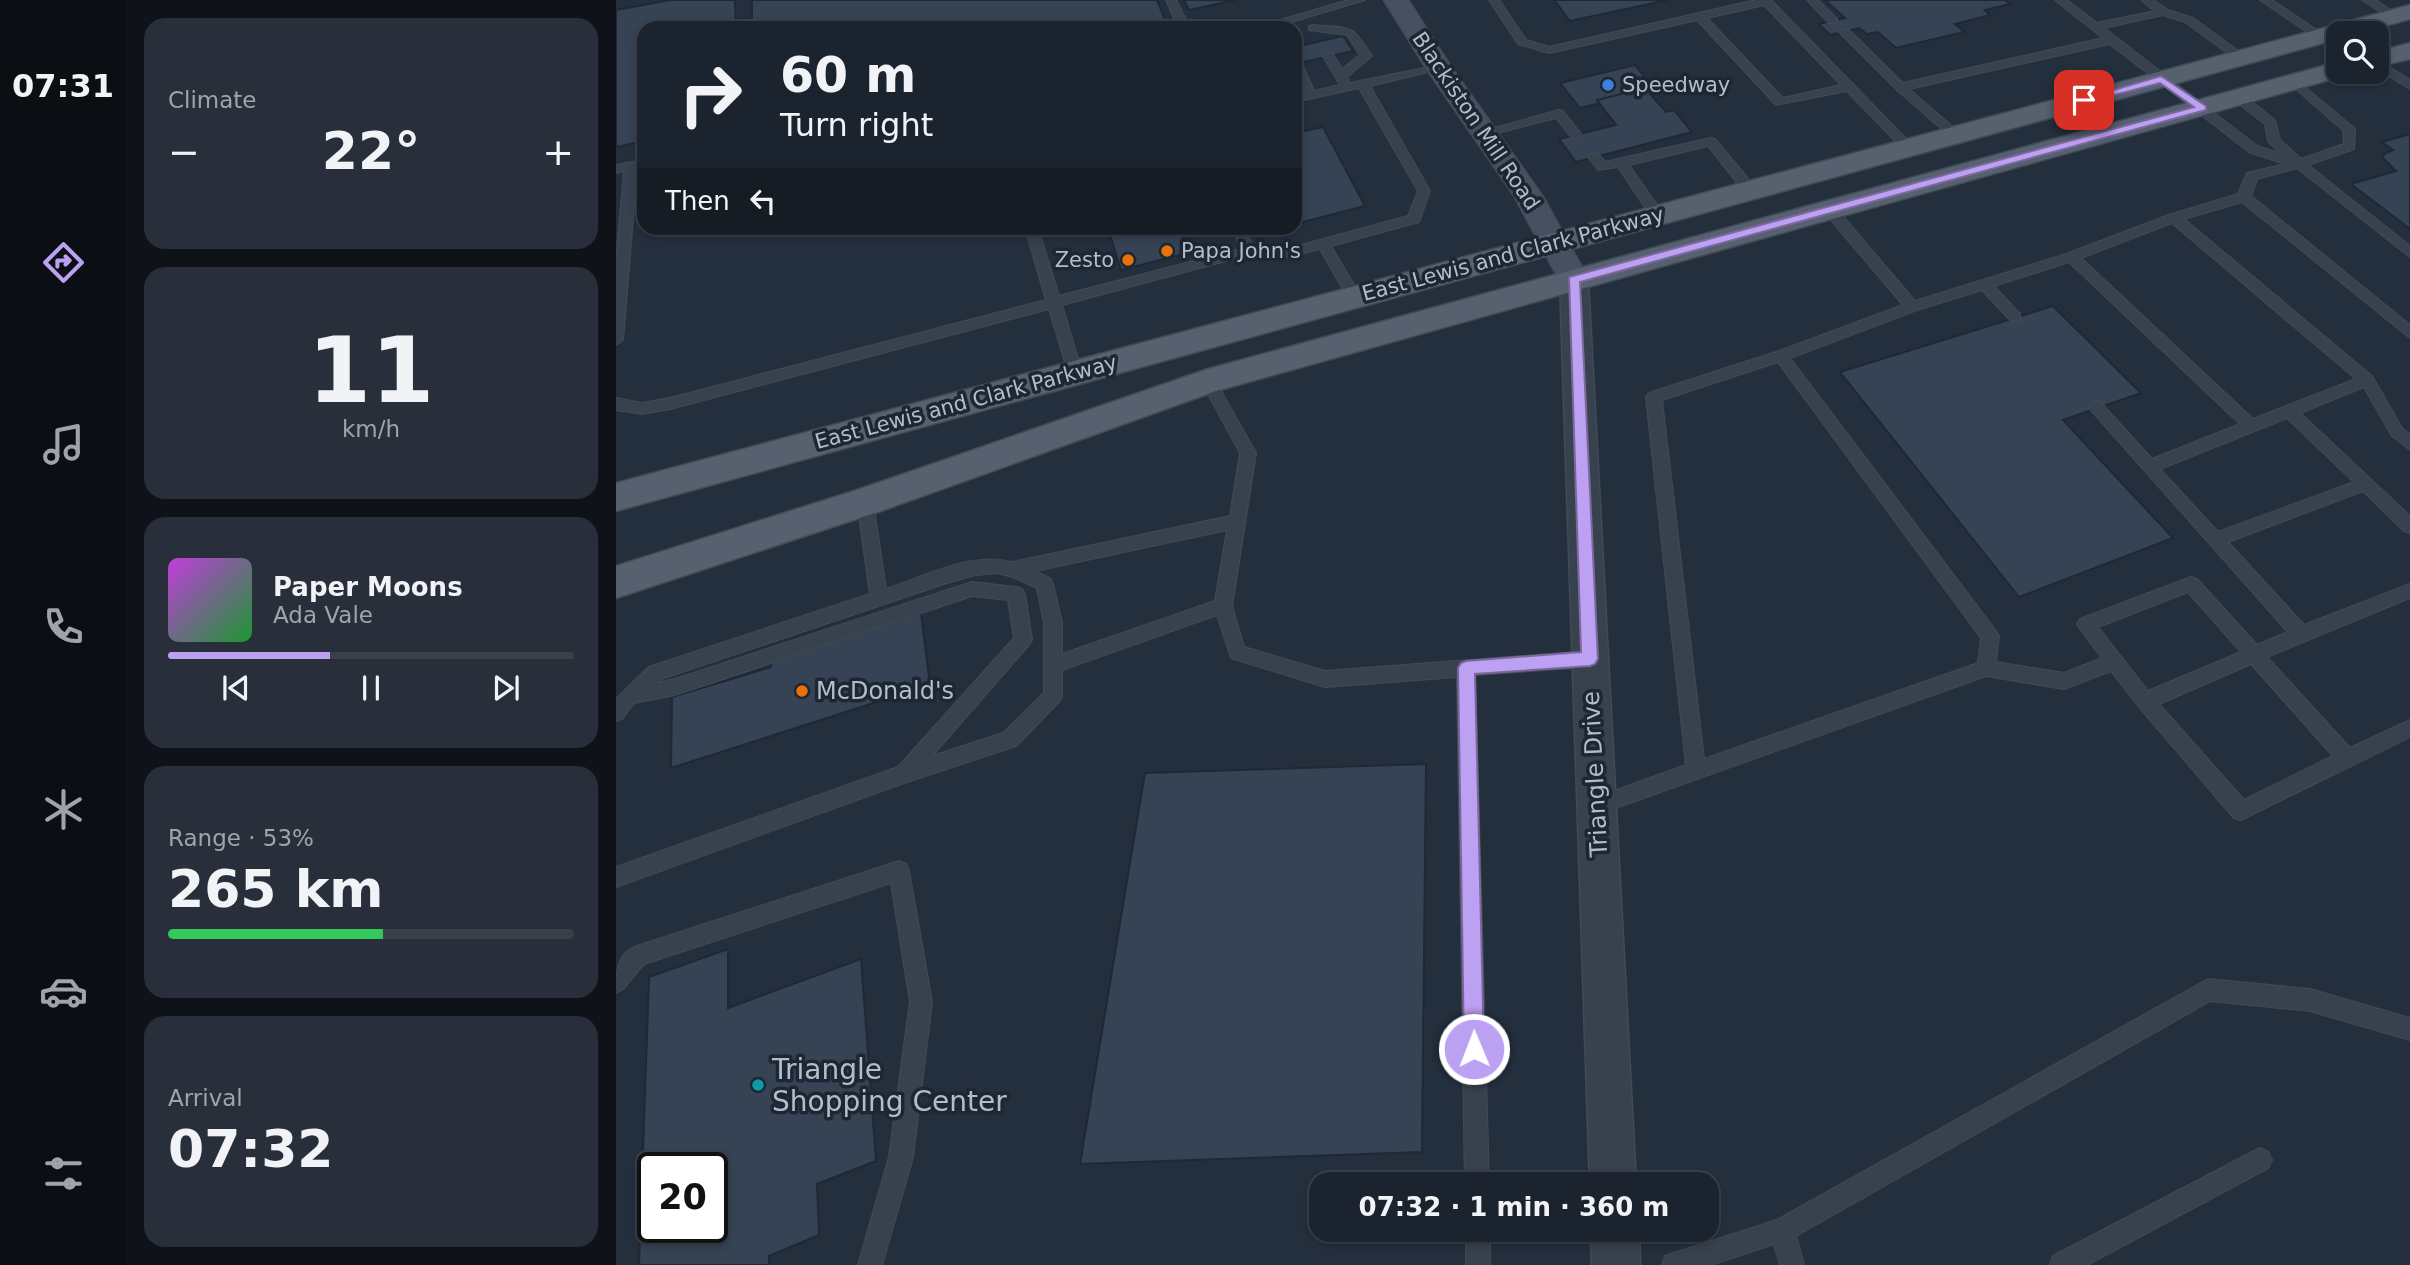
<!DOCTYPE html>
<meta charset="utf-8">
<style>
body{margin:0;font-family:"DejaVu Sans",sans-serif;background:#282f3a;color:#f1f3f6;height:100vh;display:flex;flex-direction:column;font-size:26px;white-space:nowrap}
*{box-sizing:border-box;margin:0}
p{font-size:23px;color:#a0a4aa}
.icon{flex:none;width:38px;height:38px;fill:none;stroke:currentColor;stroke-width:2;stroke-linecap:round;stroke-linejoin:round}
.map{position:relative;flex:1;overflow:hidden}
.panel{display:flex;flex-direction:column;gap:18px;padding:18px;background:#0f1319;width:490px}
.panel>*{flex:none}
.top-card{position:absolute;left:21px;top:21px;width:665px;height:214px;border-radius:21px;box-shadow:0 4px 10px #0003,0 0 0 2px #39404a;background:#1b232e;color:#f1f3f6;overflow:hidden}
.tools{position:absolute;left:1710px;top:21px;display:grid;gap:14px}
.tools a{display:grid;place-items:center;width:63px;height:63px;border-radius:14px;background:#1b232e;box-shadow:0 4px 10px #0003,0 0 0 2px #39404a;font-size:35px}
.speed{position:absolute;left:21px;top:1152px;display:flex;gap:14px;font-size:35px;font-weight:700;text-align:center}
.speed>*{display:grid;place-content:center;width:91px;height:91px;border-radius:50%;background:#1b232e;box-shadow:0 4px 10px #0003,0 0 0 2px #39404a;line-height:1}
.speed .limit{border:4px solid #111;border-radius:10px;background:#fff;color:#111}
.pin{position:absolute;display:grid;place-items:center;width:60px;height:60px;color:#fff;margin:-30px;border-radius:14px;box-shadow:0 4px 10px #0006}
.me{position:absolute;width:77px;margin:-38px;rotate:359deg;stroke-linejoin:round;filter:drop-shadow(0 0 5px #0008)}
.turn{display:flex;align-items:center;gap:24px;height:147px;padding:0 28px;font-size:32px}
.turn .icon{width:91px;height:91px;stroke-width:2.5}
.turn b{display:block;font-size:49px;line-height:60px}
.then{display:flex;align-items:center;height:66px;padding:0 28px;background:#0003;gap:14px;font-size:26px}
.big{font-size:52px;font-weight:700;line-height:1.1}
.panel .card{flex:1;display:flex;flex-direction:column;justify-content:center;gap:10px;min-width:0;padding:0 24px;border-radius:21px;background:#282f3a}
.panel .dial{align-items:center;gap:0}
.dial b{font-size:91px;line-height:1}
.song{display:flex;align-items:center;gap:21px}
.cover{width:84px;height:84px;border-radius:10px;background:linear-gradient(135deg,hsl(290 70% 55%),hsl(130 70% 35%))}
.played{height:7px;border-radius:4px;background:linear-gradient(90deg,#bca0f2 40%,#39404a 40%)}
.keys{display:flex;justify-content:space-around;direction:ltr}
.heat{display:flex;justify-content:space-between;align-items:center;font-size:38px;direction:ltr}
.charge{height:10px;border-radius:5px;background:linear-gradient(90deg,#34c759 53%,#39404a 0)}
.trip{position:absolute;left:693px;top:1172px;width:410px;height:70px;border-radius:21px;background:#1b232e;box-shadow:0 4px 10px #0003,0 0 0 2px #39404a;font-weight:700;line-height:70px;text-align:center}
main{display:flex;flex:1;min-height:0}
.tab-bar{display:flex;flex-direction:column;width:126px;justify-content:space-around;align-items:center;background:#0b0e12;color:#a0a4aa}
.tab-bar .icon{width:49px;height:49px}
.tab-bar .on{color:#bca0f2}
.tab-bar b{font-size:32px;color:#f1f3f6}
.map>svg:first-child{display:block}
.building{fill:#364354;stroke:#1f2835;stroke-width:2;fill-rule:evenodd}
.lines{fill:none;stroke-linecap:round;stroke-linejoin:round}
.lane-casing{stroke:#414a57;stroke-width:2}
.street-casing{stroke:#414a57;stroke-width:3}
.secondary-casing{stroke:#414a57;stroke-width:3}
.primary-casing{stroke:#414a57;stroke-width:3}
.lane{fill:#38414e;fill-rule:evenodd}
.street{fill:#38414e;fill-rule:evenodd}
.secondary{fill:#465061;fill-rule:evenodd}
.primary{fill:#56606e;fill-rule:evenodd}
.route{fill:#bca0f2;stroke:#7a689d;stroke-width:2}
.shop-dot{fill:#3f7fe0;stroke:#1d2633;stroke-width:2.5}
.food-dot{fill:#e8710a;stroke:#1d2633;stroke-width:2.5}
.culture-dot{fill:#0f9aa8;stroke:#1d2633;stroke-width:2.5}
.labels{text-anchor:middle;stroke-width:7;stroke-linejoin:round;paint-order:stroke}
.far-poi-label{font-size:21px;fill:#b4bcc9;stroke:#1d2633;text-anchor:start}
.far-street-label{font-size:21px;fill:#b4bcc9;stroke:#1d2633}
.poi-label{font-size:24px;fill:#b4bcc9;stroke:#1d2633;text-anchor:start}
.street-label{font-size:24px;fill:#b4bcc9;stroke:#1d2633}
.near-poi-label{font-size:28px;fill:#b4bcc9;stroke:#1d2633;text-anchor:start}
</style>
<main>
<nav class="tab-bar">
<b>07:31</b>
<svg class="icon on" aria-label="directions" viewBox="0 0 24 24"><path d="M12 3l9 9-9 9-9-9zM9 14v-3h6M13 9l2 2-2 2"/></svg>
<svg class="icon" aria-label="music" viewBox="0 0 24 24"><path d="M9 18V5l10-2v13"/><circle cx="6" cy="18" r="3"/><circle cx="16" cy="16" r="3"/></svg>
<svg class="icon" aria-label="phone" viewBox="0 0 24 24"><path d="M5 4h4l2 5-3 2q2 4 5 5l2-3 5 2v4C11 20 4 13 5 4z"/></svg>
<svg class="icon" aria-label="climate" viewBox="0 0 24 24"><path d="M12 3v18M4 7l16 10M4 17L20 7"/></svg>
<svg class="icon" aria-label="car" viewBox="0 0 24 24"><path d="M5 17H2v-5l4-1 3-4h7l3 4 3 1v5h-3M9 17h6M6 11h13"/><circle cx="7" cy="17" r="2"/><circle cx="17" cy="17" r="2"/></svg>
<svg class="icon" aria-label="filters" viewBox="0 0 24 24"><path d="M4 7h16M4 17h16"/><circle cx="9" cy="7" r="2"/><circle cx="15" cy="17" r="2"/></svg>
</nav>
<section class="panel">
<div class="card"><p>Climate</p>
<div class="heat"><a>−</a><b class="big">22°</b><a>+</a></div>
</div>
<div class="card dial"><b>11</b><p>km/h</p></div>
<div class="card">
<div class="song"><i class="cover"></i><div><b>Paper Moons</b><p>Ada Vale</p></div></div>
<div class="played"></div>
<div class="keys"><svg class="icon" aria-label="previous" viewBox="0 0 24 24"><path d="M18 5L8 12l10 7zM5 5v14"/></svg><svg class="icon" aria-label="pause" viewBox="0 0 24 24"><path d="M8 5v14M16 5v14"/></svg><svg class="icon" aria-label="next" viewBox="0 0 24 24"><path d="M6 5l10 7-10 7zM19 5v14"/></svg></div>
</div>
<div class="card"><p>Range · 53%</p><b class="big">265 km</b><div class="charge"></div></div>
<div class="card"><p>Arrival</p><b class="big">07:32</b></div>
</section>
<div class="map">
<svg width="1794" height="1265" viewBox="0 0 1794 1265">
<rect width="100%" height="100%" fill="#242f3e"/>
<g class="building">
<polygon points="54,0 119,0 120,28 28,28 28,141 0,147 0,10"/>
<polygon points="136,0 541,0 552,28 136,28"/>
<polygon points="568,0 620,0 573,10"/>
<polygon points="938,0 1052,0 954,21"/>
<polygon points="1209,0 1389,0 1394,4 1369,10 1374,15 1339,24 1348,32 1280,48 1262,32 1251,34 1243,28 1214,35 1203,24 1229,18"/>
<polygon points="727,36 737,51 679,64 679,47"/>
<polygon points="1019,65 1039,90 964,108 944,83"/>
<polygon points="1029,88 1050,112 1058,110 1076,132 960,162 943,139 1000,125 981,100"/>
<polygon points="707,127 749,206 679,224 679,133"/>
<polygon points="1794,134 1794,229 1735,184 1780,171 1767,158 1768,154 1777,150 1766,142"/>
<polygon points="492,228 563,228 572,253 505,270"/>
<polygon points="1437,306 1525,393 1447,420 1557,538 1403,597 1224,372"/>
<polygon points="305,613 314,685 55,768 56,697 155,667 155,659"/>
<polygon points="810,764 806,1152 464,1164 529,773"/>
<path d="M112,949V1008L245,959L260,1161L201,1184L203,1235L153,1256V1265H23L33,977ZM37,1167H96V1227H37Z"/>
</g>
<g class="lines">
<defs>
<g id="lane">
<polygon points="550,0 560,0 574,28 562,28"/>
<polygon points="732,0 749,0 655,28 637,28"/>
<path d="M873,0H883L910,40L933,47L1140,0H1155L1298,147L1296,150H1288L1231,91L1160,105L1081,20L933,53L902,44ZM1148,5L1225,85L1167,98L1091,18Z"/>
<polygon points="1191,0 1202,0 1221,19 1221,23 1213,23"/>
<path d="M1439,0H1451L1481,23L1539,11L1525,0H1537L1552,10L1577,18L1629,56V60H1621L1569,22L1547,15L1488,28L1641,146L1665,154L1652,141L1649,124L1619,101V95H1627L1659,120L1664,140L1685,159L1728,144L1727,130L1674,84L1672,82L1678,78L1739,129L1738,149L1692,165L1794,246V257L1681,168L1641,179L1635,196L1794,325V338L1626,202L1568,219L1756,376L1786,428L1794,435V450L1776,436L1748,387L1684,413L1794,516V533L1788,531L1747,491L1612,542L1688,625L1794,584V598L1651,657L1734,748L1794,720V737L1625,820L1618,818L1523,707L1495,671L1448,689L1370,676L980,815L973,812L970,806L973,800L1070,765L1030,397L1033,393L1160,352L1287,305L1209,213V207H1219L1299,301L1450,254L1553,215L1622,194L1631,173L1669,164L1633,152L1494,44L1293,89L1345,134L1335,137L1280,89L1222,31L1232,29L1287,83L1487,38ZM1556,223L1740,379L1637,419L1465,258ZM1453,262L1624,424L1536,459L1486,404L1481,402L1473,408L1672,632L1641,645L1581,579L1575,577L1464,619L1461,624L1464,629L1486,658L1448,673L1380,662L1383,636L1380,631L1174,358L1301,310L1366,290L1394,320H1404V314L1378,286ZM1162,362L1365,638L1362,663L1088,759L1046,400ZM1671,418L1738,482L1602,532L1544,469ZM1572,592L1625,652L1532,691L1482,627ZM1635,664L1717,756L1628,800L1543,704Z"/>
<polygon points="1644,0 1656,0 1710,36 1700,38"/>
<polygon points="1746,0 1759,0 1784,16 1774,18"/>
<path d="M697,25C736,29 734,22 756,56L731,77L734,83L823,65L829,68L754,86L814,191L803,222L715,246L745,297L743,300H733L704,249L656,261L632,255L446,305L466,372L459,377L452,372L433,309L54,409L26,414L0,410V398L26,403L54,398L430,300L409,228H422L443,296L624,249L617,228H629L638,248L656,253L792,216L802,191L743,88L679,102V94L687,93L679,75V61L686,64L698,91L724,85L707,56L709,54H717L726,69L744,55L731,35L693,30V26Z"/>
<polygon points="1760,59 1794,80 1794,89 1760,68"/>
<polygon points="943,110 947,111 966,135 964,138 956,138 940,118 870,136 864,132"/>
<polygon points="1095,138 1099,139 1139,187 1139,193 1129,193 1092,146 1013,165 1048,215 1041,219 1036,218 1002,167 982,170 972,157 974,154 982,154 989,162"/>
<polygon points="28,160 28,168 21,169 7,340 0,345 0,261 8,171 0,173 0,165"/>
<path d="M592,376L597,377L640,453L616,606L628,647L709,671L974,651L980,654L983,659L980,664L974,667L859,675L873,1185H849L841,677L709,687L615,658L601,615L446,670V696L443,702L400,746L288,783L0,887V867L282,767L398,638L392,600L356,596L59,695L18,703L6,719L0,721V699L33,667L254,594L241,502L249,496L257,502L270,589C307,577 356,551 396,562L614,516L624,453L585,381ZM611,530L599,601L446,654V623L437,584L435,579L419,571ZM381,573L397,577L421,588L428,623V693L387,733L316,756L413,645L416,640L409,594L406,589L400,587L356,582L59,679L41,683L45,679L331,583L359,575Z"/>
<path d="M283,861L290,864L293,871L316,1002L297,1157L266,1265H242L273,1157L294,1002L275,883L28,964L7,989L0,993C0,973 0,954 21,946Z"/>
<polygon points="1592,979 1694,989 1794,1018 1794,1040 1694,1011 1594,1001 1180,1236 1188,1265 1164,1265 1158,1244 1095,1265 1046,1265 1049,1256 1058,1253 1161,1220"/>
<polygon points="1644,1148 1652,1152 1656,1160 1652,1168 1471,1265 1434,1265 1437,1256"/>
<rect x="850" y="1230" width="24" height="35"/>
</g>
<g id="street">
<polygon points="958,271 968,273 972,280 1020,1185 974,1185 944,280 948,273"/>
<polygon points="975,1230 1023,1230 1024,1265 976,1265"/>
</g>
<polygon id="secondary" points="768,0 792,0 833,64 927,197 973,280 969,287 958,290 947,287 899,197 810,68"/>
<g id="primary">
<polygon points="1794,5 1794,19 1744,33 1722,33 1722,39 0,511 0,483"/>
<polygon points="1794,43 1794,59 1760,67 1760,52"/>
<polygon points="1722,62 1722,72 1734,72 1731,75 600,391 262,512 0,598 0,566 241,490 592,369"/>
</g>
</defs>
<use href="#lane" class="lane-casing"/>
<use href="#street" class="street-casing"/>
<use href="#secondary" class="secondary-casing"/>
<use href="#primary" class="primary-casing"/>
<use href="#lane" class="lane"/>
<use href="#street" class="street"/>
<use href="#secondary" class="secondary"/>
<use href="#primary" class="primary"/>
</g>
<polygon class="route" points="1545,76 1590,106 1590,110 964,282 982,659 979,664 974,666 859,674 868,1049 865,1056 858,1059 851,1056 848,1049 842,668 845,663 850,661 965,652 953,277 1578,107 1544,83 1468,103 1463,100"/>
<circle class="shop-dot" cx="992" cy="85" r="7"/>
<g class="food-dot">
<circle cx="551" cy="251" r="7"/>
<circle cx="512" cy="260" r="7"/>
<circle cx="186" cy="691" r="7"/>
</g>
<circle class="culture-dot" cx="142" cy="1085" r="7"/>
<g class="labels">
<g class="far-poi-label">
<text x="1006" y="92">Speedway</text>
<text x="565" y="258">Papa John's</text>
<text x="498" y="267" text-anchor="end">Zesto</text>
</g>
<g class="far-street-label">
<text transform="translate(860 121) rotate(56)" y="7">Blackiston Mill Road</text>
<text transform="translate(897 254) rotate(-15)" y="7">East Lewis and Clark Parkway</text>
<text transform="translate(350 402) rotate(-15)" y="7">East Lewis and Clark Parkway</text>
</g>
<g class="poi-label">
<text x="200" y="699">McDonald's</text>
</g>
<g class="street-label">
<text transform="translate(979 774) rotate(-93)" y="8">Triangle Drive</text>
</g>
<g class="near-poi-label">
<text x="156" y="1079">Triangle<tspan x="156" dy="32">Shopping Center</tspan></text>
</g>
</g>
</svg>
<div class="tools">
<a><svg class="icon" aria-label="search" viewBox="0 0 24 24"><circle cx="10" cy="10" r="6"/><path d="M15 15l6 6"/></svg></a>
</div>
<div class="speed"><div class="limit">20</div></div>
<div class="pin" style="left:1468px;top:100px;background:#d93025"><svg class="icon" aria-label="arrive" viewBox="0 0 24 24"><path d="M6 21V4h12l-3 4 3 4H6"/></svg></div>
<svg class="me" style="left:858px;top:1049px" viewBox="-20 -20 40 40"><circle r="17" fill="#bca0f2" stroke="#fff" stroke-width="3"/><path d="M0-11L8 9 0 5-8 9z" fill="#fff"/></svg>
<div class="trip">07:32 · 1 min · 360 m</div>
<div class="top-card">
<div class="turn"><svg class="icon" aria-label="right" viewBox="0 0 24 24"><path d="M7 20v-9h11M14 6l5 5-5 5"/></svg><div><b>60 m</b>Turn right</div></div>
<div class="then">Then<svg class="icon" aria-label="left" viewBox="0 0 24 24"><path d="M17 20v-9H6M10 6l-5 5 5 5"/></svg></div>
</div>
</div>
</main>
